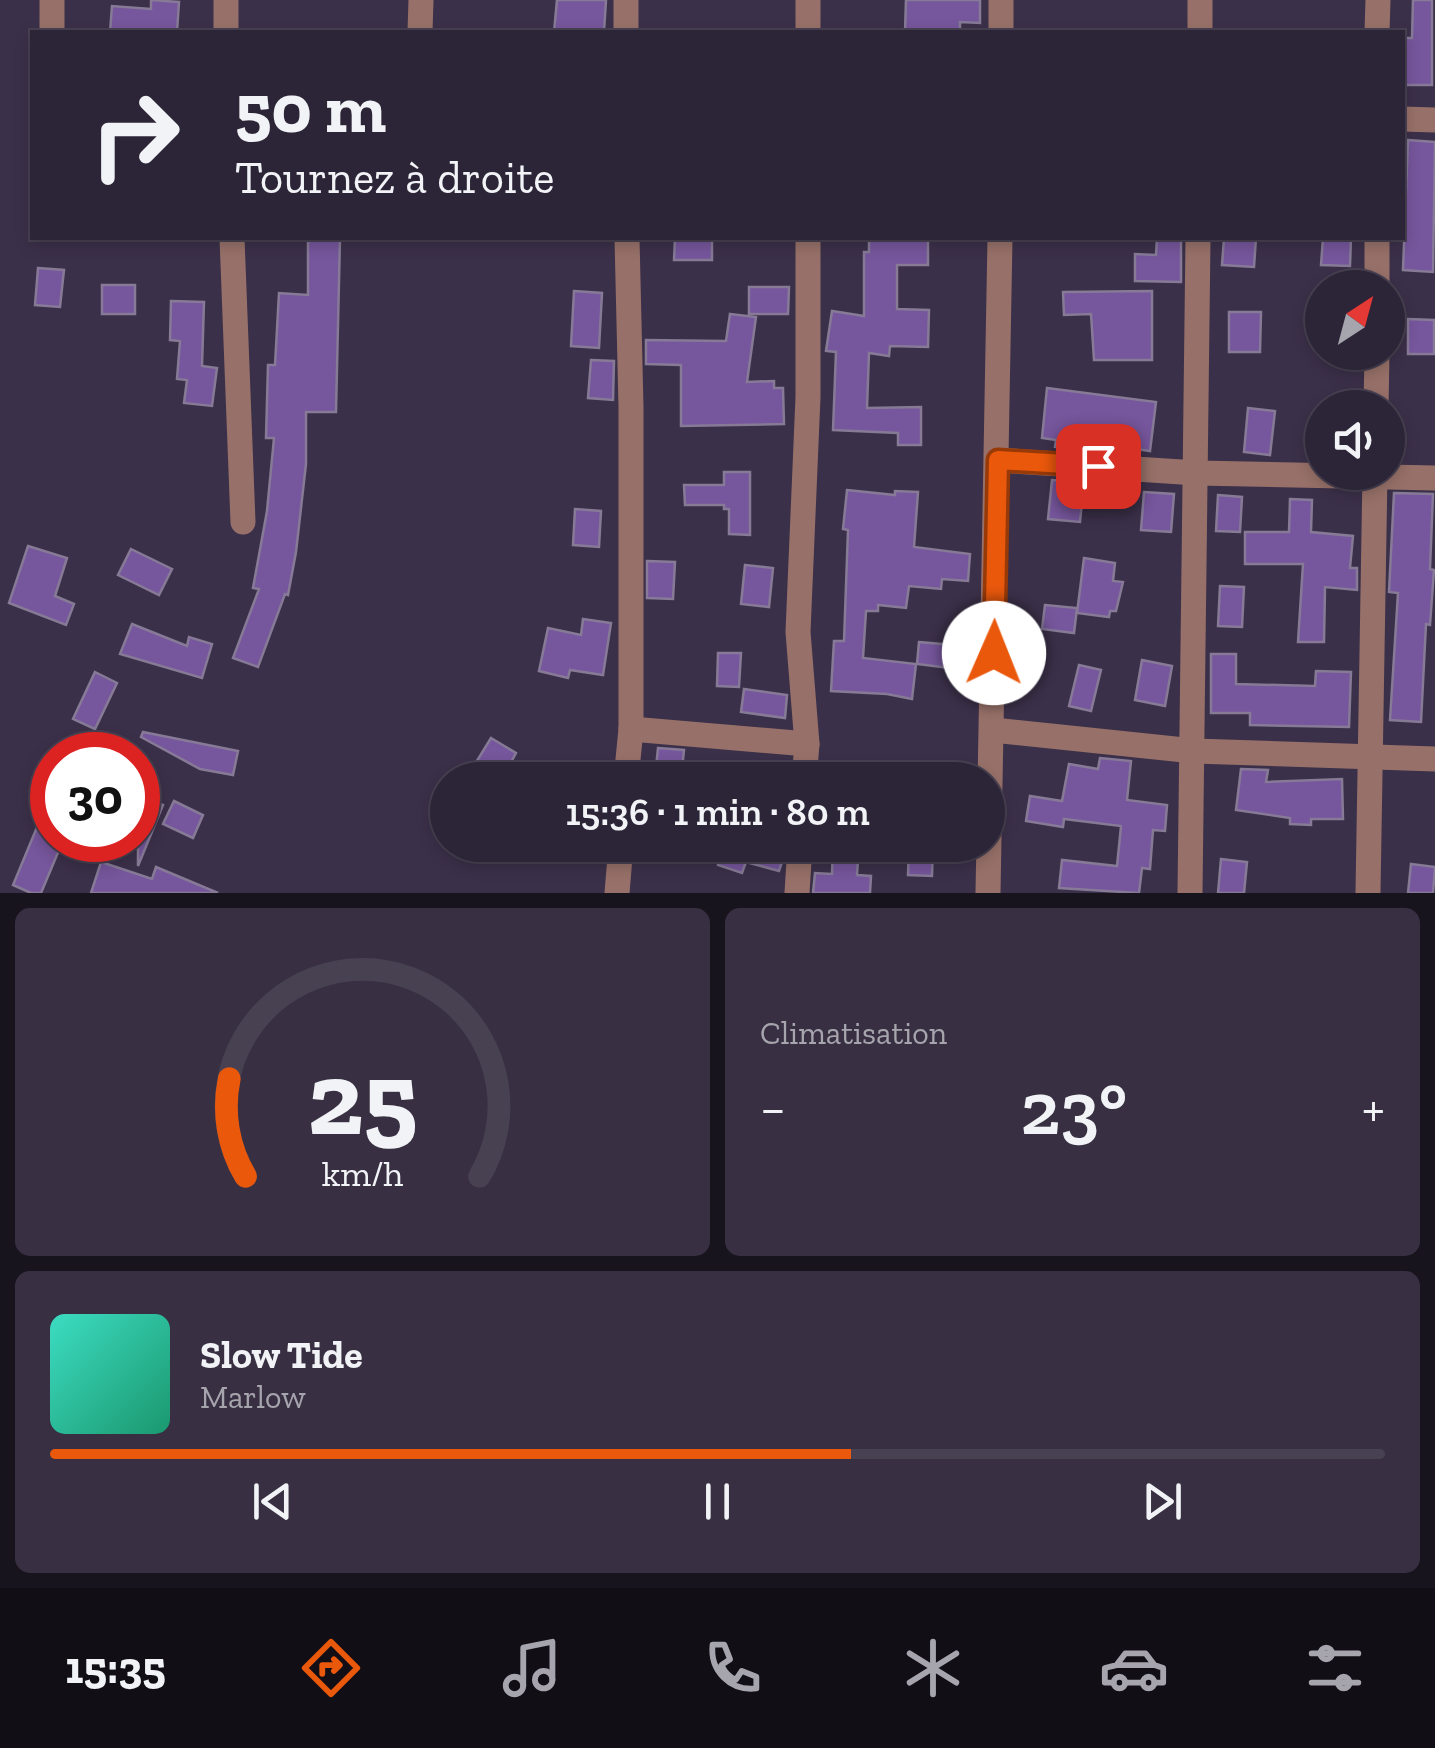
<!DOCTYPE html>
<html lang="fr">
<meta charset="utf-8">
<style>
body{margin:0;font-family:"Zilla Slab",serif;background:#383042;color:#f1f3f6;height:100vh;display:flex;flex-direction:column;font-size:38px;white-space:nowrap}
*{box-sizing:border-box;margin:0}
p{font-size:32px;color:#a6a4ad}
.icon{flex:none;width:55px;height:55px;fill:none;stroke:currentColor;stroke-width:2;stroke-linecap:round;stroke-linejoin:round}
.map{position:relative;height:893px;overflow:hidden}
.panel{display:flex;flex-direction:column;gap:15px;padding:15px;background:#18141e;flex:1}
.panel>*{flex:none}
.guide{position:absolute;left:30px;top:30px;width:1375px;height:210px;border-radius:0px;box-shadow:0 5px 15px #0003,0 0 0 2px #484152;background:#2c2437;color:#f1f3f6;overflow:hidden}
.needle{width:65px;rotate:36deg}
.buttons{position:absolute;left:1305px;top:270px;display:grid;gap:20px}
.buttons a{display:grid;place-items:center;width:100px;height:100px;border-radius:50%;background:#2c2437;box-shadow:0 5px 15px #0003,0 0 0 2px #484152;font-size:50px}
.speed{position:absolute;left:30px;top:732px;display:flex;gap:20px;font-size:50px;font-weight:700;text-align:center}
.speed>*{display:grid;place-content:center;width:130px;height:130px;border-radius:50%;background:#2c2437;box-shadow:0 5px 15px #0003,0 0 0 2px #484152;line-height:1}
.speed .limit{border:15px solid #d22;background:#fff;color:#111}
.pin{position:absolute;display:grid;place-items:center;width:85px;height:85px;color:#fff;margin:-42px;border-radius:20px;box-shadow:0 5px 15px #0006}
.me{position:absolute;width:110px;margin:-55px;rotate:1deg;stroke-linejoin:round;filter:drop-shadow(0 0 8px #0008)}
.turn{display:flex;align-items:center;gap:35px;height:210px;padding:0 40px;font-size:45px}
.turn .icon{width:130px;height:130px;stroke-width:2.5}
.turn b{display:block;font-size:70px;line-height:85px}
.big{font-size:75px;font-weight:600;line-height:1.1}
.panel .card{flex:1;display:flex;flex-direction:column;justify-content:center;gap:15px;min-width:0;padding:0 35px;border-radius:15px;background:#383042}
.panel .dial{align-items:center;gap:0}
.dial svg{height:260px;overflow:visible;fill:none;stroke:#484152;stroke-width:7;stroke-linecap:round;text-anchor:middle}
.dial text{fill:#f1f3f6;stroke:none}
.song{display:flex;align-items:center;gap:30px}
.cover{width:120px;height:120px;border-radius:15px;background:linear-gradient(135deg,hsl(170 70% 55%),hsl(160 70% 35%))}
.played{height:10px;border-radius:5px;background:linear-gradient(90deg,#ea580c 60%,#484152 60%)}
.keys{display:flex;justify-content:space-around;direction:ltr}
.heat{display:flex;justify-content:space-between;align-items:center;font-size:55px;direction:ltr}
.panel .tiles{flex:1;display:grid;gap:15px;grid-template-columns:1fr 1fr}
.card:last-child{grid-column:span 2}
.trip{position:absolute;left:430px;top:762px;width:575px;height:100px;border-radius:50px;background:#2c2437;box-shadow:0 5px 15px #0003,0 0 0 2px #484152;font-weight:600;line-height:100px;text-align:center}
.tab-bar{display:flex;height:160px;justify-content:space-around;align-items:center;background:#120e16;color:#a6a4ad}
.tab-bar .icon{width:70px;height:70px}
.tab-bar .on{color:#ea580c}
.tab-bar b{font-size:45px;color:#f1f3f6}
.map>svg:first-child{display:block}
.building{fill:#76569c;stroke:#867a97;stroke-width:2.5}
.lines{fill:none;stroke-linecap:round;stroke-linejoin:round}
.minor{stroke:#977169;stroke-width:25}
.route-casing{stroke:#983908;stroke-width:25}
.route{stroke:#ea580c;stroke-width:18}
</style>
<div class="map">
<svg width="1435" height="893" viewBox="0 0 1435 893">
<rect width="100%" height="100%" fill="#3b3049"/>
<g class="building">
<polygon points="151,0 179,2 177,32 110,32 112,6 151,9"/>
<polygon points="557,0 606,0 604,32 554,32"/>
<polygon points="906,0 980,0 980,23 960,22 960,32 905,32"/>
<polygon points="1413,0 1432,0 1432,85 1404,85 1404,38 1412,38"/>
<polygon points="1408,140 1435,142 1433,272 1403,270"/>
<polygon points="308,238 340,238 336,412 306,412 306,464 296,552 288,595 285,594 258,667 233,658 259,589 253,588 267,511 274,438 266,438 268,365 275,365 279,293 308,295"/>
<polygon points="675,238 712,238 712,260 674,260"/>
<polygon points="869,238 928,238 928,265 897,265 897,309 929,310 928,347 890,346 889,356 869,353 867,408 921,407 921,445 898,445 898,433 833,430 836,352 826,351 832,311 864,316 864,252 869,252"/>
<polygon points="1157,238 1181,238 1181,282 1135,281 1135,254 1156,255"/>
<polygon points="1224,238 1256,238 1254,267 1222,265"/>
<polygon points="1323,238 1351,238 1350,266 1321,265"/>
<polygon points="38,268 64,270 60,307 35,305"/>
<rect x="102" y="285" width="33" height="29"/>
<polygon points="749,287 789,287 788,314 749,314"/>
<polygon points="574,291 602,293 599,348 571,346"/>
<polygon points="1152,291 1152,360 1094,360 1091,314 1064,315 1063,292"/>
<polygon points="171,301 204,302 202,366 217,368 212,406 184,403 187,380 177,379 180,341 170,340"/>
<polygon points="1229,312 1261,312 1260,352 1229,352"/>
<polygon points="730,314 756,317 747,382 774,381 774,388 783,388 784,424 681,426 681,365 646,364 646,340 726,341"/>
<polygon points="1408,319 1434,320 1434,354 1408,354"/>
<polygon points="591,360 614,361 613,400 588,398"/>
<polygon points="1047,388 1156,402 1150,451 1087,442 1087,450 1055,447 1056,440 1042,438"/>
<polygon points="1248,408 1275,411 1270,455 1244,452"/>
<polygon points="724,472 750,472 750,535 729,534 729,509 724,509 724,505 685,505 684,485 724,485"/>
<polygon points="1052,480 1084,482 1080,522 1048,519"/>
<polygon points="847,490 895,495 895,491 918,492 914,547 970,554 968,581 942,579 941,589 909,586 906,608 878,605 878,611 866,611 863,658 916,664 912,699 887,694 831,691 834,641 844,641 848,530 843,529"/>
<polygon points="1144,492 1174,494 1171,532 1141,530"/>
<polygon points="1394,493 1433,494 1430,569 1434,570 1430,625 1426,624 1421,722 1390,720 1398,593 1389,592"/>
<polygon points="1218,495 1242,497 1240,532 1216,531"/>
<polygon points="1290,499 1312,500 1311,532 1353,536 1350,568 1357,568 1357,590 1325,587 1324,642 1298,642 1303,564 1245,564 1245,532 1289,532"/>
<polygon points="575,509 601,511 599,547 573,545"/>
<polygon points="28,546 67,558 55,596 74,604 66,625 9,603"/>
<polygon points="131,549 172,569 159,595 118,575"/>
<polygon points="1084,558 1115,563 1113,581 1123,582 1116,611 1110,611 1109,617 1077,613"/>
<polygon points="647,561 675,562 673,599 647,598"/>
<polygon points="745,565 773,568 769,607 741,604"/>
<polygon points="1220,586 1244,587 1242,627 1218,626"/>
<polygon points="1045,605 1077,608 1074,633 1042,629"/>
<polygon points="583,619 611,623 603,675 570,670 568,678 539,671 548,628 581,635"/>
<polygon points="132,624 187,646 189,637 212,644 202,678 120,654"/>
<polygon points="919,642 953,645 950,668 917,664"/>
<polygon points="718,653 741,653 739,687 717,686"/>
<polygon points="1211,654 1236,654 1236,684 1315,686 1316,671 1351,672 1349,727 1250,725 1250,713 1211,713"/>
<polygon points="1142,660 1172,666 1165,706 1135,700"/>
<polygon points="1079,665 1101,670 1091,711 1069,706"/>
<polygon points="95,672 117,683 95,729 73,719"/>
<polygon points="744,689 787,695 785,718 741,712"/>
<polygon points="143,732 238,751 233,775 200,769 141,737"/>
<polygon points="491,738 516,753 502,779 475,764"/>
<polygon points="658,748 684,750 681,780 655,777"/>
<polygon points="1100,758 1131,761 1127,800 1167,805 1165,831 1153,830 1150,869 1142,868 1139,893 1059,888 1062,860 1117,866 1121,826 1064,819 1063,827 1026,821 1030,796 1062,801 1069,764 1098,769"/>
<polygon points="1241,769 1268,770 1266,782 1342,779 1343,819 1311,819 1311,825 1290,824 1290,818 1236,810"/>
<polygon points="52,791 52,840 62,843 41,893 31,893 13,885"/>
<polygon points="138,795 163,805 138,866"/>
<polygon points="174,801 203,815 193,838 163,824"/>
<polygon points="709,845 784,845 783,859 779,871 746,862 742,873 718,865 721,855 708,851"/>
<polygon points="833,845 859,845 857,875 871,876 870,893 813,893 815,873 832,874"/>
<polygon points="909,845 933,845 932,876 908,875"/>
<polygon points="1221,859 1247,862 1244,893 1218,893"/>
<polygon points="101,862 152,879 156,867 218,893 91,893"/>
<polygon points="1411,864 1435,867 1433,893 1408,893"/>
</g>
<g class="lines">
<g class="minor">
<polyline points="226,0 226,32"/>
<polyline points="1001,0 1001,32"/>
<polyline points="52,32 52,0"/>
<polyline points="420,32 421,0"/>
<polyline points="626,32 626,0"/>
<polyline points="808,32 808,0"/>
<polyline points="1200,32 1200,0"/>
<polyline points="1377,32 1378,0"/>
<polyline points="1402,119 1435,120"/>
<polyline points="232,238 243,522"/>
<polyline points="1377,238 1377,288"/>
<polyline points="1376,408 1377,352"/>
<polyline points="998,460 1197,473 1435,478"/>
<polyline points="631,729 807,744"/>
<polyline points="993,730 1194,751 1435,759"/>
<polyline points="626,780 631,729 631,407 627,238"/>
<polyline points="804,780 807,744 798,632 808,397 808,238"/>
<polyline points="617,893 621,845"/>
<polyline points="797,893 800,845"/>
<polyline points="988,893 1000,238"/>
<polyline points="1190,893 1198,238"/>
<polyline points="1368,893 1375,472"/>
</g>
</g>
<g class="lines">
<defs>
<polyline id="route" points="994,653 998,460 1098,466"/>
</defs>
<use href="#route" class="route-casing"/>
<use href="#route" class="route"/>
</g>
</svg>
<div class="buttons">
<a><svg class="needle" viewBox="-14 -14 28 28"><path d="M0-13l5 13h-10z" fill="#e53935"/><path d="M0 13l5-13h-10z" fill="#a6a4ad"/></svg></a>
<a><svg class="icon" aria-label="sound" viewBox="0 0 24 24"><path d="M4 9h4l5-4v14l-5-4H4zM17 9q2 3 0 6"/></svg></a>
</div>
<div class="speed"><div class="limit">30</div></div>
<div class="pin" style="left:1098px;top:466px;background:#d93025"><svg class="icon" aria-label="arrive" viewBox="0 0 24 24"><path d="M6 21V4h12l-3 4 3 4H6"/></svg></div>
<svg class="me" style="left:994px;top:653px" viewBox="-20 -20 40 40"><circle r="19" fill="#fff"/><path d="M0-13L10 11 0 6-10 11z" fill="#ea580c"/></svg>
<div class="trip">15:36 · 1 min · 80 m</div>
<div class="guide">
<div class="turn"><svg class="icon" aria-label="right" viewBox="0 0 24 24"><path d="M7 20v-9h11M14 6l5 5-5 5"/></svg><div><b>50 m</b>Tournez à droite</div></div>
</div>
</div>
<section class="panel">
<div class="tiles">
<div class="card dial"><svg viewBox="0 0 100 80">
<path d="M14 69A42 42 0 1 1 86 69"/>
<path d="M14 69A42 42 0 0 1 9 39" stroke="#ea580c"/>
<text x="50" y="56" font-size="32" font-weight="700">25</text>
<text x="50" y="72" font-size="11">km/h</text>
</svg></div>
<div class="card"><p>Climatisation</p>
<div class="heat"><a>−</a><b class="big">23°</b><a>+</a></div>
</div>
<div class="card">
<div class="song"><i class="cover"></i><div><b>Slow Tide</b><p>Marlow</p></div></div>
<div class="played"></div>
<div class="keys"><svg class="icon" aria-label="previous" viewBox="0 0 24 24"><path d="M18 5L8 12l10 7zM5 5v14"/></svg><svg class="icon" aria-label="pause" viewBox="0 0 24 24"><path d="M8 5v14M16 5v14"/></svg><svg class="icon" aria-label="next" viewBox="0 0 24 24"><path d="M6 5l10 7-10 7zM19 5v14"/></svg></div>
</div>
</div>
</section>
<nav class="tab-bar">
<b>15:35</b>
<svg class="icon on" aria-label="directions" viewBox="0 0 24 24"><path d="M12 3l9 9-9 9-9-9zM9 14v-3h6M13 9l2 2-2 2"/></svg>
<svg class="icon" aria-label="music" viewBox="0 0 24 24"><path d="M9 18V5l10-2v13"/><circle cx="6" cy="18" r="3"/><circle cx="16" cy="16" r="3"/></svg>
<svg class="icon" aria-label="phone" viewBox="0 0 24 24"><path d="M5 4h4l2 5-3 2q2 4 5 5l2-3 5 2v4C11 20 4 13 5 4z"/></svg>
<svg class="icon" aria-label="climate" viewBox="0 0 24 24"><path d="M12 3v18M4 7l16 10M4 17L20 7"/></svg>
<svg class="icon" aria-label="car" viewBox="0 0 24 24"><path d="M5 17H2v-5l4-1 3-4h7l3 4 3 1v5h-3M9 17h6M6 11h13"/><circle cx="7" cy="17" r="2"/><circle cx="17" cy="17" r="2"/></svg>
<svg class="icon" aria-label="filters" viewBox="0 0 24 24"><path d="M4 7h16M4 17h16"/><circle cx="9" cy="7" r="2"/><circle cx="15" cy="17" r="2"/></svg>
</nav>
